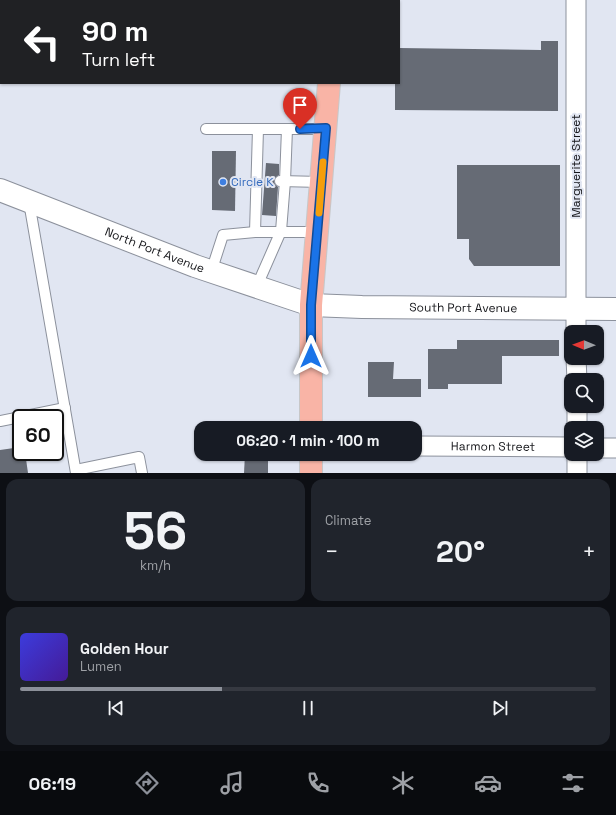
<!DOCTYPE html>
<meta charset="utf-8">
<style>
body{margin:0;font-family:"Space Grotesk",sans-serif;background:#20242c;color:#f1f3f6;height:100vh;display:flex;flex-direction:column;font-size:15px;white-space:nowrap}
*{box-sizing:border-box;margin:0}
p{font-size:13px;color:#9ea1a6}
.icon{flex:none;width:22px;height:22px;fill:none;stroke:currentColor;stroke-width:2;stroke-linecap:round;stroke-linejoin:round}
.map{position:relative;height:473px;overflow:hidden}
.drawer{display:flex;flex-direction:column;gap:6px;padding:6px;background:#0d0f14;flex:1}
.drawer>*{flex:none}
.hud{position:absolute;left:0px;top:0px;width:400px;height:84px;box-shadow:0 1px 3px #0004;background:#202124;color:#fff;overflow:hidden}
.needle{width:26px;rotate:271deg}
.fabs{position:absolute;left:564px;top:325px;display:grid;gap:8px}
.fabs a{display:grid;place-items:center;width:40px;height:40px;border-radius:8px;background:#171b24;box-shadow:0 1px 3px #0004;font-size:20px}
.speed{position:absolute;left:12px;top:409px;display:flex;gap:8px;font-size:20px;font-weight:700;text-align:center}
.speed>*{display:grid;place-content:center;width:52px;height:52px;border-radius:50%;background:#171b24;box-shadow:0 1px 3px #0004;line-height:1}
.speed .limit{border:2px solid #111;border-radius:6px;background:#fff;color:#111}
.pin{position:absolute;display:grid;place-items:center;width:34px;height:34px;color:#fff;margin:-41px -17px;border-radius:50% 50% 50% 0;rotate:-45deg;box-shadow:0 0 4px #0007}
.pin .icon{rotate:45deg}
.me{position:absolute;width:44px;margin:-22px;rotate:0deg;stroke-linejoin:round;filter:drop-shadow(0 0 3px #0008)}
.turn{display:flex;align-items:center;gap:14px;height:84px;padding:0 16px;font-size:18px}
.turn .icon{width:52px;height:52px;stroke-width:2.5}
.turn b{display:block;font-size:28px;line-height:34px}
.big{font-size:30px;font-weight:800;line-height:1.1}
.drawer .widget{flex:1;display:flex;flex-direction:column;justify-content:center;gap:6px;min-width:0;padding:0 14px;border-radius:12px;background:#20242c}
.drawer .dial{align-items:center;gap:0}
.dial b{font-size:52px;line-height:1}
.song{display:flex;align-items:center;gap:12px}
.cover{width:48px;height:48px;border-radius:6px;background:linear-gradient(135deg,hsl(240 70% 55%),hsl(260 70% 35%))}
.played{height:4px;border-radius:2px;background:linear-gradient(90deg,#8c9099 35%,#363941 35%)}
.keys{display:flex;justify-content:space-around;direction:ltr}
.heat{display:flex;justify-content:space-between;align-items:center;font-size:22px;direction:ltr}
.drawer .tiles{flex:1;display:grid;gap:6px;grid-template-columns:1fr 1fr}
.widget:last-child{grid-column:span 2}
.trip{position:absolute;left:194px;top:421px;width:228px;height:40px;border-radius:12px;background:#171b24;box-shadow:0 1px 3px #0004;font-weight:800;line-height:40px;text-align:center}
.menu{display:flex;height:64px;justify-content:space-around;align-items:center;background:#090b0e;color:#9ea1a6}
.menu .icon{width:28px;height:28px}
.menu .selected{color:#8c9099}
.menu b{font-size:18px;color:#f1f3f6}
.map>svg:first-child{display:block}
.building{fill:#666b75}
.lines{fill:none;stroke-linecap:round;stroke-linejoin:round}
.service-casing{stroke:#8c919c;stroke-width:12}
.minor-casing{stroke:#8c919c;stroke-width:21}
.secondary-casing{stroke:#8c919c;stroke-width:24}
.primary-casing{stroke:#c7c7c8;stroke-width:24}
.service{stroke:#fff;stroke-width:10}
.minor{stroke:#fff;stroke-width:19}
.secondary{stroke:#fff;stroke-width:22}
.primary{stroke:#f9b4a6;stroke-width:22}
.route-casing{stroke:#114b97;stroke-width:10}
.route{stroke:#1a73e8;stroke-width:7}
.slow{stroke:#f59e0b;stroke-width:7}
.shop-dot{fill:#3f7fe0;stroke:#e1e6f2;stroke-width:1.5}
.labels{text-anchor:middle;stroke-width:4;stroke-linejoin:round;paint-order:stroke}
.street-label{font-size:12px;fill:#15161a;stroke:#e1e6f2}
.shop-label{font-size:12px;fill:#366cbe;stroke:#e1e6f2;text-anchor:start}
</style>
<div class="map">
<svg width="616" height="473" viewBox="0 0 616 473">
<rect width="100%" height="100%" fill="#e1e6f2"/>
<g class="building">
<polygon points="541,41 558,41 558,111 395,110 395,83 399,83 399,48 541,50"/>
<polygon points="212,151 236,151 235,211 212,210"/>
<polygon points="266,163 279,164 279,175 274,180 275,184 278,187 276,216 262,215"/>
<polygon points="457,165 560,165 560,266 474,266 469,259 469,239 457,239"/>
<polygon points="457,340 559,340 559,356 502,356 502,384 448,384 448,389 428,389 428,349 457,349"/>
<polygon points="368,362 394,362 393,379 421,379 421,397 368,397"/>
<polygon points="21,447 21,452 25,452 28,473 0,473 0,450"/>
<polygon points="245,454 268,454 268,473 244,473"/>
</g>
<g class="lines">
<defs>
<g id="service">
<polyline points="206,129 258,129"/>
<polyline points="280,181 321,182"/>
<polyline points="29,202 76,473"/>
<polyline points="317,232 255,232 258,129 326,129"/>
<polyline points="211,272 223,235 255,232"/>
<polyline points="256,288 281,231 285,181 287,129"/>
<polyline points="0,421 65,408"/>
<polyline points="76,470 139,457 142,473"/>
</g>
<g id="minor">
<polyline points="576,332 576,0"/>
<polyline points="576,358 577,380"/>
<polyline points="577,406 577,428"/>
<path id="s1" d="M415,446L571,447"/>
<polyline points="597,448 616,448"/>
<polyline points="577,473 577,454"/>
</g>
<g id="secondary">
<path id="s2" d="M0,190L195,266L311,305L362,307L616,309"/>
</g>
<g id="primary">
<polyline points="336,1 336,0"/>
<polyline points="311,428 311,305 329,83"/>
<polyline points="311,454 311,473"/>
</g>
</defs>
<use href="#service" class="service-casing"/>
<use href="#minor" class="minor-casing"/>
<use href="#secondary" class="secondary-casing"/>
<use href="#primary" class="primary-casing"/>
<use href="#service" class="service"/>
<use href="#minor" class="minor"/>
<use href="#secondary" class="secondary"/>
<use href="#primary" class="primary"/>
</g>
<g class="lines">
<defs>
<polyline id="route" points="300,129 326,128 311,305 311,356"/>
</defs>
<use href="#route" class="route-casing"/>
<use href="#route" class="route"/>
<polyline class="slow" points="319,213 323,162"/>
</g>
<circle class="shop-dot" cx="223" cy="182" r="4"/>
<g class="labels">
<g class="street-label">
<text transform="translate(576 166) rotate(-90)" y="4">Marguerite Street</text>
<text dy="4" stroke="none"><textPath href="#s2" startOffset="166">North Port Avenue</textPath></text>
<text dy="4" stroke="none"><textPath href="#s2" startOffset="484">South Port Avenue</textPath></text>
<text dy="4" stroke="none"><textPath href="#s1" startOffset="78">Harmon Street</textPath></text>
</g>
<g class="shop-label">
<text x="231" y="186">Circle K</text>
</g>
</g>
</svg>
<div class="fabs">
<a><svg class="needle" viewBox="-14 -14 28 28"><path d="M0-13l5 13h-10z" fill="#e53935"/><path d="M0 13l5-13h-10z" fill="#9ea1a6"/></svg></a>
<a><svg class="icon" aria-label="search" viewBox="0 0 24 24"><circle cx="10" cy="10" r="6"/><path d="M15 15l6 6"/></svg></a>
<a><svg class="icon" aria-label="layers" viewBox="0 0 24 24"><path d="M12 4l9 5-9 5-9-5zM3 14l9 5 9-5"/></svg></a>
</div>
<div class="speed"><div class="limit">60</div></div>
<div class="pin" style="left:300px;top:129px;background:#d93025"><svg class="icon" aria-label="arrive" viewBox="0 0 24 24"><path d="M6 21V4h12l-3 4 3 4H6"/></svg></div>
<svg class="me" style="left:311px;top:356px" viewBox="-20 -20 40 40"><path d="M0-17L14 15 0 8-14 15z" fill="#1a73e8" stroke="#fff" stroke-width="4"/></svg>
<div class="trip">06:20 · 1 min · 100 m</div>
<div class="hud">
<div class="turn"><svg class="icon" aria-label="left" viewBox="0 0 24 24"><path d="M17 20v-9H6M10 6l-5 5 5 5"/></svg><div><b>90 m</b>Turn left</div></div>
</div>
</div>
<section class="drawer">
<div class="tiles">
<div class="widget dial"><b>56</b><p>km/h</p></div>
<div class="widget"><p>Climate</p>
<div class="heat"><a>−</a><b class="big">20°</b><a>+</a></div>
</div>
<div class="widget">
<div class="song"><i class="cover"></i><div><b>Golden Hour</b><p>Lumen</p></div></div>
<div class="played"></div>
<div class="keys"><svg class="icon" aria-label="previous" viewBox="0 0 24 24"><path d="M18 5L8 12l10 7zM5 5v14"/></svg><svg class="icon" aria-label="pause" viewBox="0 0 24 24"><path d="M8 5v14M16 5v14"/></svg><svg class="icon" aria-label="next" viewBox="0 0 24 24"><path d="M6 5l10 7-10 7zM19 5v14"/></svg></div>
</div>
</div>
</section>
<nav class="menu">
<b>06:19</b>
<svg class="icon selected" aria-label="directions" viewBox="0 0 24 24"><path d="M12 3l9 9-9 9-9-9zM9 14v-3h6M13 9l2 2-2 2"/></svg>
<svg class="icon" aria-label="music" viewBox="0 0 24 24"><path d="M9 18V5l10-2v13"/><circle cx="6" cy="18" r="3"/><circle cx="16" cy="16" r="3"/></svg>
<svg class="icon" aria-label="phone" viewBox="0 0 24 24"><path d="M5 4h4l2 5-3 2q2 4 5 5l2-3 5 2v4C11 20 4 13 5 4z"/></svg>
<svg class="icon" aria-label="climate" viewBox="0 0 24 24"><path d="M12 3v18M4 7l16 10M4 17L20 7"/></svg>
<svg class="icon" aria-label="car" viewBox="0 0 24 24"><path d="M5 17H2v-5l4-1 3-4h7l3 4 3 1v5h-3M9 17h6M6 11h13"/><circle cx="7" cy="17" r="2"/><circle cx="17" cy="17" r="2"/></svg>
<svg class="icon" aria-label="filters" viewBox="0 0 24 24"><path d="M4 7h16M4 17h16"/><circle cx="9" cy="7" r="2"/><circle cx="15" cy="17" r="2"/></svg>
</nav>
